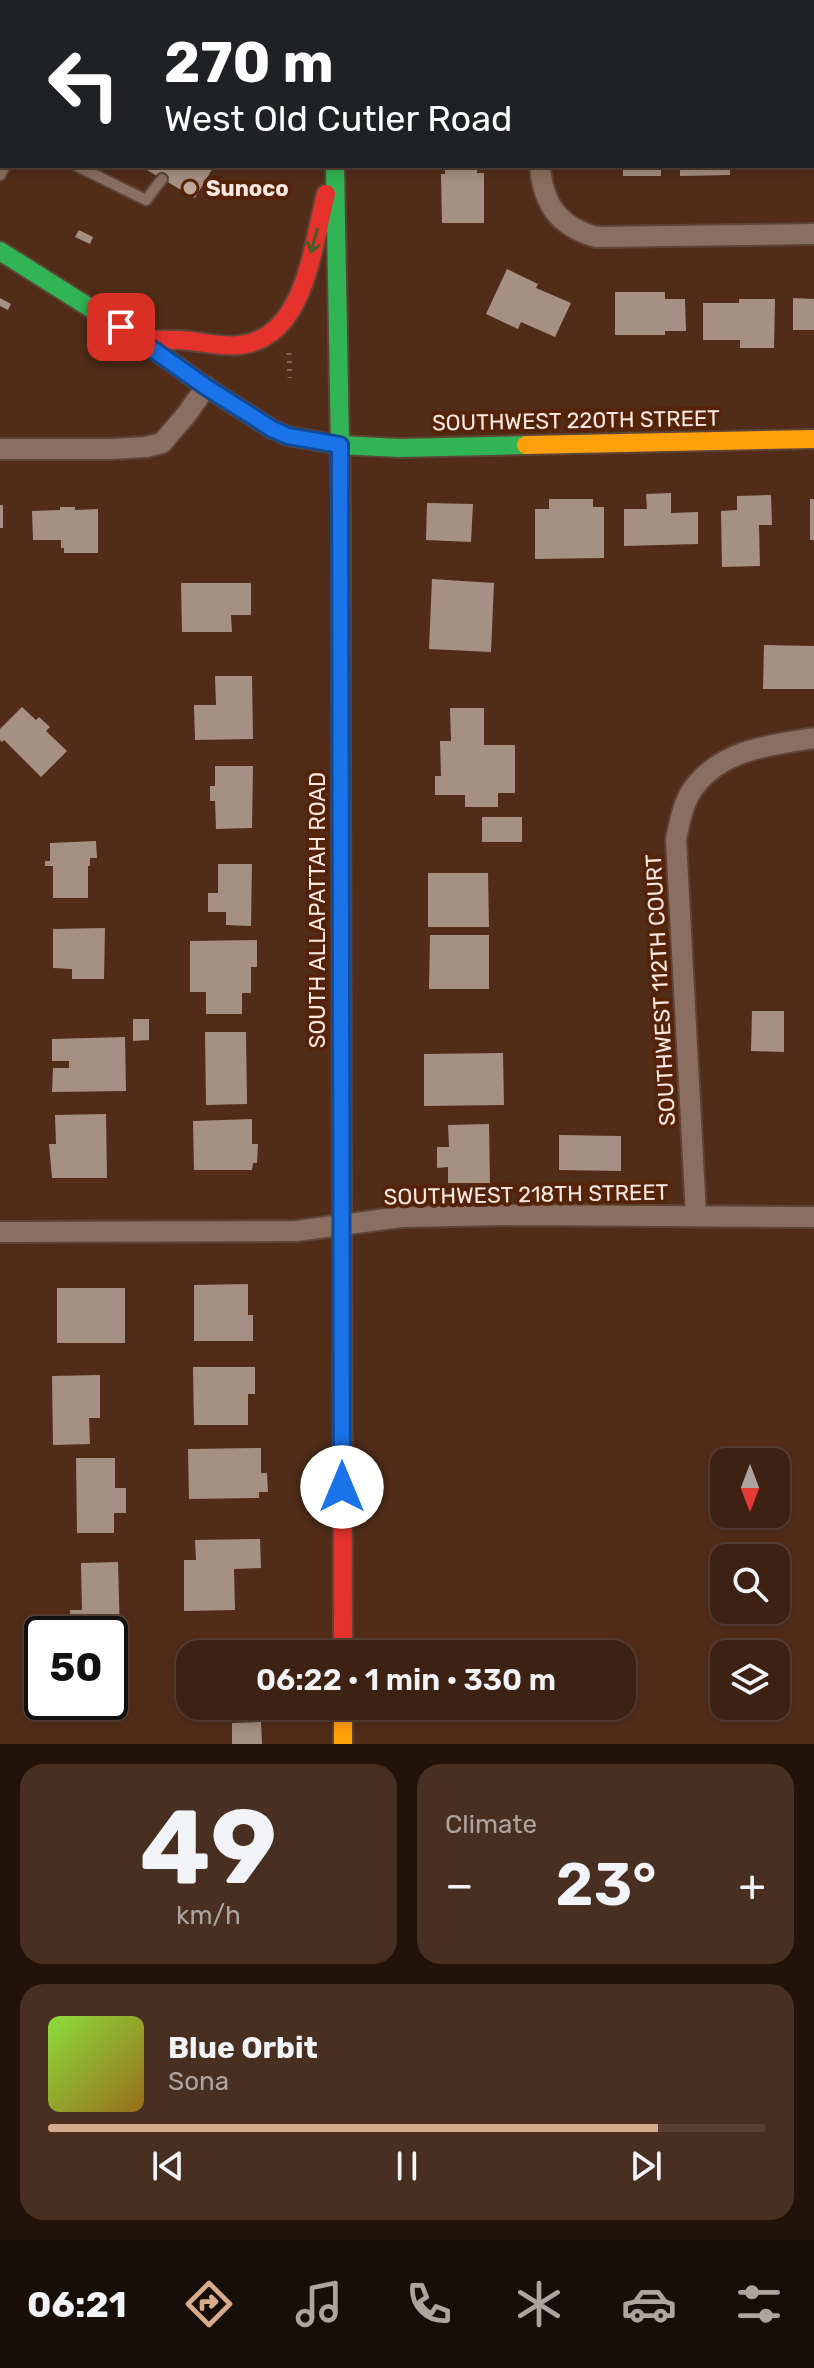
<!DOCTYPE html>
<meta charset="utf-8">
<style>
body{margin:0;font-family:Rubik,sans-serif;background:#482f21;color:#f1f3f6;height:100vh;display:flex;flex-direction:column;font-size:30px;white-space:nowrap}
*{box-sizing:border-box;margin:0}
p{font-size:26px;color:#ada4a0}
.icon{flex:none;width:44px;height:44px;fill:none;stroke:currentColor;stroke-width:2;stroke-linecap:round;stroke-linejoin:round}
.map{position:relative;height:1744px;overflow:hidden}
.details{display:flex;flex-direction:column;gap:20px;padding:20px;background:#22130a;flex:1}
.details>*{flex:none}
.top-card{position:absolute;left:0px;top:0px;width:814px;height:168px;box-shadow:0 4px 12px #0003,0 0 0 2px #563f33;background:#202124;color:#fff;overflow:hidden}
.needle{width:52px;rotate:180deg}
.fabs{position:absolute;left:710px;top:1448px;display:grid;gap:16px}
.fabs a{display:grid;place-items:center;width:80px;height:80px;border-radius:16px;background:#3d2213;box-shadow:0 4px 12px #0003,0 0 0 2px #563f33;font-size:40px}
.speed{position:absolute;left:24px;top:1616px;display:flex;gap:16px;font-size:40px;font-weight:700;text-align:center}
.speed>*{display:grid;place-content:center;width:104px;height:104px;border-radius:50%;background:#3d2213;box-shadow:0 4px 12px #0003,0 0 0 2px #563f33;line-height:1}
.speed .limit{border:4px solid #111;border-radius:12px;background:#fff;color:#111}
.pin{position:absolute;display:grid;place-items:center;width:68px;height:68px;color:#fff;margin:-34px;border-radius:16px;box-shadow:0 4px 12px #0006}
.me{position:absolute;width:88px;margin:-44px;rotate:0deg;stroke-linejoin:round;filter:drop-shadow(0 0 6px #0008)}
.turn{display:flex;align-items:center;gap:28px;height:168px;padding:0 32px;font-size:36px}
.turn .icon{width:104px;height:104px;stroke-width:2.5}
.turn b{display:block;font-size:56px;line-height:68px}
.big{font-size:60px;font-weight:600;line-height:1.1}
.details .card{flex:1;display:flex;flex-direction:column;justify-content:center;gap:12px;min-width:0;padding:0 28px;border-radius:24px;background:#482f21}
.details .dial{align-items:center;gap:0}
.dial b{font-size:104px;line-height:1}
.song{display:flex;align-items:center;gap:24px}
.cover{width:96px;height:96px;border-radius:12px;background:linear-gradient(135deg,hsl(90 70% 55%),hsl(40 70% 35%))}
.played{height:8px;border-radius:4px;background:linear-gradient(90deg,#d6ab8b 85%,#563f33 85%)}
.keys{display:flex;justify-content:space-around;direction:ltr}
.heat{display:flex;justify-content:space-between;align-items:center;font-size:44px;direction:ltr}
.details .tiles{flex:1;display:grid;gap:20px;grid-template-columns:1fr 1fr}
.card:last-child{grid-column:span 2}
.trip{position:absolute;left:176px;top:1640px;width:460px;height:80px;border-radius:24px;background:#3d2213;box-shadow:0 4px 12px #0003,0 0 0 2px #563f33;font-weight:600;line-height:80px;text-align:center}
.menu{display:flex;height:128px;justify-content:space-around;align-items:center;background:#180e08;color:#ada4a0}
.menu .icon{width:56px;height:56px}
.menu .selected{color:#d6ab8b}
.menu b{font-size:36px;color:#f1f3f6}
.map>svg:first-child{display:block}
.building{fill:#a59083}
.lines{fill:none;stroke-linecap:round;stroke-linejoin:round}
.lane-casing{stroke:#5c4437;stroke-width:14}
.street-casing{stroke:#5c4437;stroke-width:24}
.fast-casing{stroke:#5c4437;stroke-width:22}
.slow-casing{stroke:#5c4437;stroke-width:22}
.jam-casing{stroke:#5c4437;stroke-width:22}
.path{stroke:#81685a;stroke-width:5;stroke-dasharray:2 6;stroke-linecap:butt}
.lane{stroke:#8a6e5f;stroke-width:10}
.street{stroke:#8a6e5f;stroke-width:20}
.fast{stroke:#30b455;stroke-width:18}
.slow{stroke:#ff9f0a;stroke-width:18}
.jam{stroke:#e5322d;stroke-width:18}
.oneway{stroke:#465d27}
.route-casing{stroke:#114b97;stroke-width:20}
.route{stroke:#1a73e8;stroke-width:14}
.poi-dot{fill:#bfa79c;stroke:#552309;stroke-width:3}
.labels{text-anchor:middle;stroke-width:8;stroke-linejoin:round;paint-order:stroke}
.poi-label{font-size:22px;font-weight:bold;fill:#fae9e2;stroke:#552309;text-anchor:start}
.street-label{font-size:22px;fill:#fae9e2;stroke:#552309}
</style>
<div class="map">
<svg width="814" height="1744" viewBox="0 0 814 1744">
<rect width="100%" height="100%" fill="#512d19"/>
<g class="building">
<polygon points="140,166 214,166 195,198"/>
<polygon points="445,166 477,166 477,173 484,173 484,223 442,223 441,174 445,174"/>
<rect x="623" y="166" width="38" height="10"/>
<polygon points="680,166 730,166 730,175 680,176"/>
<polygon points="79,230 93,237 90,244 75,237"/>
<polygon points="507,269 538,284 536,288 571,303 555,337 521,322 518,329 486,314"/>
<polygon points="615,292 665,292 665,299 685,299 686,331 665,331 665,335 615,335"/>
<polygon points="0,298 11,304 8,310 0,306"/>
<polygon points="793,298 814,299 814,330 793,330"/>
<polygon points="739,299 775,299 774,348 740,348 740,340 703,340 703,303 739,303"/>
<polygon points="671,493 671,513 698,512 698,544 624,546 624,509 647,509 646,494"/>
<polygon points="771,495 772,525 759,525 760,566 722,567 721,511 737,510 737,496"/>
<polygon points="549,499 593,499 593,507 604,507 604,558 535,559 535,509 549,509"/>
<rect x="810" y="499" width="4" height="41"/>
<polygon points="427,503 473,504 471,542 426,540"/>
<rect x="0" y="505" width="3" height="23"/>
<polygon points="60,507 75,507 75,510 98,509 98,553 64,553 64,548 61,548 61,540 33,540 32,511 60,510"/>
<polygon points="432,579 494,583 491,652 429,649"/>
<polygon points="181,583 251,583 251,615 231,615 232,632 182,632"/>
<polygon points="764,645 814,646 814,689 763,689"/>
<polygon points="215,676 252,676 253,739 195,740 194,705 216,705"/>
<polygon points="22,707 36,720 39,717 50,727 46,731 67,751 41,777 4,740 2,742 0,740 0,729"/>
<polygon points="450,708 484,708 484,745 515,745 515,793 498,793 498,807 465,807 465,795 435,795 435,776 441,776 440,741 451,741"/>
<polygon points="215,766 253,766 252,828 216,829 215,801 210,801 210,786 215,786"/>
<rect x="482" y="817" width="40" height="25"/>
<polygon points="96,841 97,858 90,858 90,866 88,866 88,898 53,898 53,866 45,866 45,861 50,861 50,843"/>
<polygon points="218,864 252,864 251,926 226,925 226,912 208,912 208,893 218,893"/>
<polygon points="428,873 488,873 489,927 428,927"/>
<polygon points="105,928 104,979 72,979 72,969 53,968 53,929"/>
<polygon points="430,935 489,935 489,989 429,989"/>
<polygon points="257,940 257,967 251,967 251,993 242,993 242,1014 206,1014 206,992 190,992 190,941"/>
<polygon points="752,1011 784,1011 784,1052 751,1051"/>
<polygon points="133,1019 149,1019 149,1040 133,1041"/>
<polygon points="205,1032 246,1032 247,1104 206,1105"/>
<polygon points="125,1037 126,1091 52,1092 53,1068 69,1068 69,1061 52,1061 52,1039"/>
<polygon points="503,1053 504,1105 424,1106 424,1054"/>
<polygon points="106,1114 107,1178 52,1178 49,1144 56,1144 55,1115"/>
<polygon points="252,1119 252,1144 258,1144 257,1163 253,1163 252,1170 194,1170 193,1121"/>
<polygon points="489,1124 490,1183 448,1183 448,1167 437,1168 437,1147 449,1147 448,1125"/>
<polygon points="559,1135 621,1136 621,1171 559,1170"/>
<polygon points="248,1284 248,1315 253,1315 253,1341 194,1341 194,1285"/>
<rect x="57" y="1288" width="68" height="55"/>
<polygon points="193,1367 255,1367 255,1394 248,1394 248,1425 194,1425"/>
<polygon points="100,1375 100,1418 89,1418 90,1444 53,1445 52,1376"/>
<polygon points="261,1448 261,1473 267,1473 268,1492 259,1492 259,1498 189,1499 188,1449"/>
<polygon points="76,1458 115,1458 115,1488 126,1488 126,1513 114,1513 114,1533 77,1533"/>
<polygon points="260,1539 261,1568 234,1569 235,1610 184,1611 184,1560 196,1560 195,1540"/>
<polygon points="118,1562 120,1636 71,1634 70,1610 82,1610 81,1563"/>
<polygon points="261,1722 262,1744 232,1744 232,1723"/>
</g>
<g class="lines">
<defs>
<g id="lane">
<polyline points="230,2 231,0"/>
<polyline points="77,166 146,200 162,179"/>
<polyline points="0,175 5,166"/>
</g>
<g id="street">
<polyline points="540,2 540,0"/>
<path d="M540,166C543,204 558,226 596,237L814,234"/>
<polyline points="0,449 111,449 146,447 162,443 186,415 206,387"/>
<path d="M696,1215L676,839C680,822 683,801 695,786C724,749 771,745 814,738"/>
<polyline points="0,1232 296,1231 401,1217 516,1215 814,1217"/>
</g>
<g id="fast">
<polyline points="335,166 341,502 341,750"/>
<polyline points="0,251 141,340 206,387 272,429 288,436 340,445 400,448 526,445"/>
</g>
<g id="slow">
<polyline points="334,0 334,2"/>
<polyline points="526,445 814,439"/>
<polyline points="341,750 342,1201"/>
<polyline points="343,1706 343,1744"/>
</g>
<g id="jam">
<path d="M141,340C158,340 174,339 191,341C207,343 224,347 240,345C306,337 312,246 326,194"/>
<polyline points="342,1201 343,1654"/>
</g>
</defs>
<use href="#lane" class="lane-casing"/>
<use href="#street" class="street-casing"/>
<use href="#fast" class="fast-casing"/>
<use href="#slow" class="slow-casing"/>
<use href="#jam" class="jam-casing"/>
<polyline class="path" points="289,353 290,378"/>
<use href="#lane" class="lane"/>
<use href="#street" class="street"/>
<use href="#fast" class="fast"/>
<use href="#slow" class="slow"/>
<use href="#jam" class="jam"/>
</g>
<defs><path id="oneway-shaft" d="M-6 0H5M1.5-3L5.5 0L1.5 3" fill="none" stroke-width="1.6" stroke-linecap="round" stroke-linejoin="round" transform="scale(2)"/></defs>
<use class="oneway" href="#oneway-shaft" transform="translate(314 241) rotate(105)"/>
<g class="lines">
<defs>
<polyline id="route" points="121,327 206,387 272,429 288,436 340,445 342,1487"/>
</defs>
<use href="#route" class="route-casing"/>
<use href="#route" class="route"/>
</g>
<circle class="poi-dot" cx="190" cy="188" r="8"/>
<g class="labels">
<g class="poi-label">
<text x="206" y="196">Sunoco</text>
</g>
<g class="street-label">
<text transform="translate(576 420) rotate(-1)" y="8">SOUTHWEST 220TH STREET</text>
<text transform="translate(317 910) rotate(-90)" y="8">SOUTH ALLAPATTAH ROAD</text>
<text transform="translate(660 990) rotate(-93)" y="8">SOUTHWEST 112TH COURT</text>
<text transform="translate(526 1194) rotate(-1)" y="8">SOUTHWEST 218TH STREET</text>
</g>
</g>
</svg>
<div class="fabs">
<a><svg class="needle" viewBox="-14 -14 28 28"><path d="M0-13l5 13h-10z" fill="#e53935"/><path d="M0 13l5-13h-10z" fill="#ada4a0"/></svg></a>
<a><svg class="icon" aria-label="search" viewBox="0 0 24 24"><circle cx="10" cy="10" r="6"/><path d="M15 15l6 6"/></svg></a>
<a><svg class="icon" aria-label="layers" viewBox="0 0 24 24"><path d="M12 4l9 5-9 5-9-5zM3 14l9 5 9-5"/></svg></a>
</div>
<div class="speed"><div class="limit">50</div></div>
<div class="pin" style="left:121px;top:327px;background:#d93025"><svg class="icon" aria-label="arrive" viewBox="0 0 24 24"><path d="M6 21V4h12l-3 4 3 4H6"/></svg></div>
<svg class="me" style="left:342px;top:1487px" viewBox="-20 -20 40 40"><circle r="19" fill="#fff"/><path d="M0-13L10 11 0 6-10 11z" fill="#1a73e8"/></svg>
<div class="trip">06:22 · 1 min · 330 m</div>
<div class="top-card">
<div class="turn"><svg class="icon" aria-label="left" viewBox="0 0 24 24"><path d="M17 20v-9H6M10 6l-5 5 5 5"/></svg><div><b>270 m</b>West Old Cutler Road</div></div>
</div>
</div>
<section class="details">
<div class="tiles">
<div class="card dial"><b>49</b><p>km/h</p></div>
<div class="card"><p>Climate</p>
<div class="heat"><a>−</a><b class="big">23°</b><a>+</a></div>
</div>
<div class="card">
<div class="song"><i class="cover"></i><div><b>Blue Orbit</b><p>Sona</p></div></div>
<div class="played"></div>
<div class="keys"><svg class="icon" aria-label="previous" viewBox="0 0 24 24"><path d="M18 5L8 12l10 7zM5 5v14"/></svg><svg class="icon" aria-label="pause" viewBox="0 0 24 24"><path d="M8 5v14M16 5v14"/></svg><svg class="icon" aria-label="next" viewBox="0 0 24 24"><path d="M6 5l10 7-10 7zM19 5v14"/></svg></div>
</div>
</div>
</section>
<nav class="menu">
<b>06:21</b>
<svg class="icon selected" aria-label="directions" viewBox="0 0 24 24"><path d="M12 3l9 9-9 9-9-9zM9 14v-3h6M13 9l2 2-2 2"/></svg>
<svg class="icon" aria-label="music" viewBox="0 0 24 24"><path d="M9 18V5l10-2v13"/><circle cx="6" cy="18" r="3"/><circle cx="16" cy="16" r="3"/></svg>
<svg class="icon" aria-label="phone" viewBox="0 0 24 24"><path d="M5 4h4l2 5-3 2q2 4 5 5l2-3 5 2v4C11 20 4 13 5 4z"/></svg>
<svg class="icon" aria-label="climate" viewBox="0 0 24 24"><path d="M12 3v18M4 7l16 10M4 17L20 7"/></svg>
<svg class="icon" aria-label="car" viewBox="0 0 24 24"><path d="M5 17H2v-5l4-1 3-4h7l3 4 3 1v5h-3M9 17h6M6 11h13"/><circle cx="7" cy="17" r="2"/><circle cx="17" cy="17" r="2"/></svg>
<svg class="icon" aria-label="filters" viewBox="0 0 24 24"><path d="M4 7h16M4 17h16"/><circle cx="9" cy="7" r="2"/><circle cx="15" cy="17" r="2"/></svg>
</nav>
